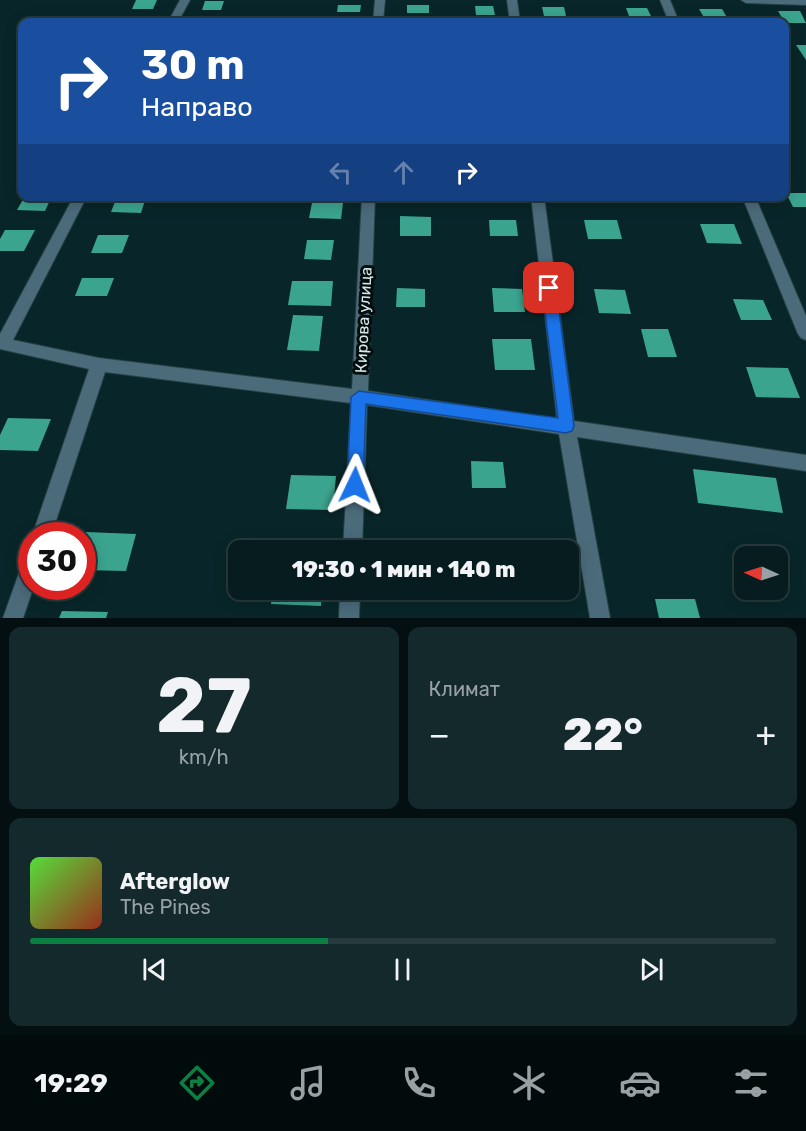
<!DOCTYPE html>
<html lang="ru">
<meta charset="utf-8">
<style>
body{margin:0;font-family:Rubik,sans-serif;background:#14292c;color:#f1f3f6;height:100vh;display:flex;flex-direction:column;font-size:22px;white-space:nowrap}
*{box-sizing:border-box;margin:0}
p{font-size:20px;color:#98a1a4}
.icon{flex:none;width:33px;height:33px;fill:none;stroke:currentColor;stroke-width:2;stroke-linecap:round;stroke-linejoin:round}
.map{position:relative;height:618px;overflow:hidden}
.details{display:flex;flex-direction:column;gap:9px;padding:9px;background:#030f11;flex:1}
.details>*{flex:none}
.banner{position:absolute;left:18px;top:18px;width:771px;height:183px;border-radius:12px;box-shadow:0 3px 15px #0003,0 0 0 2px #273a3d;background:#1a4fa0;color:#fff;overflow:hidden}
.needle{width:39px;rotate:273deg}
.tools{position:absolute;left:734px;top:546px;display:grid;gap:12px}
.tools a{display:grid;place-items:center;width:54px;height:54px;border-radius:12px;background:#061c1f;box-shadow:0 3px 15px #0003,0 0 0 2px #273a3d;font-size:30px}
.speed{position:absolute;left:18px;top:522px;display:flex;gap:12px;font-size:30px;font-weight:700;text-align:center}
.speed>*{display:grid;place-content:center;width:78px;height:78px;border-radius:50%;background:#061c1f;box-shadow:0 3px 15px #0003,0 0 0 2px #273a3d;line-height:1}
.speed .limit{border:9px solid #d22;background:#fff;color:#111}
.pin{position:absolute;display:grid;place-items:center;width:51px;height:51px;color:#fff;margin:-26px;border-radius:12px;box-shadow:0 3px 9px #0006}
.me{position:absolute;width:66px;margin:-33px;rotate:2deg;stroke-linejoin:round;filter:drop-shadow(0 0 4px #0008)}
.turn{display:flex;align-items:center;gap:21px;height:126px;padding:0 24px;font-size:27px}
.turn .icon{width:78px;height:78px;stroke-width:2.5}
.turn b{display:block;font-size:42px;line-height:51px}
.lanes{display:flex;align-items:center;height:57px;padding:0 24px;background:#0003;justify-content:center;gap:30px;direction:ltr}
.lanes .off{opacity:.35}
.big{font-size:45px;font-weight:800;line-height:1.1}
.details .card{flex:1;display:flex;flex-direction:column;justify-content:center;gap:9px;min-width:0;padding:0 21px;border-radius:12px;background:#14292c}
.details .dial{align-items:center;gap:0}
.dial b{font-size:78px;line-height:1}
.song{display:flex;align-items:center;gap:18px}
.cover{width:72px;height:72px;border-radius:9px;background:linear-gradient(135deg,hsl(110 70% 55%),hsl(10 70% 35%))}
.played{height:6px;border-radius:3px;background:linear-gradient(90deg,#0b8043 40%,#273a3d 40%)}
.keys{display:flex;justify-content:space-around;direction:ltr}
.heat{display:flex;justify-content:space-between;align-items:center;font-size:33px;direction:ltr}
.details .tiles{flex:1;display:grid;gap:9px;grid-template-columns:1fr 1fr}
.card:last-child{grid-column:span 2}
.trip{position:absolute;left:228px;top:540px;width:351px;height:60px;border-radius:12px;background:#061c1f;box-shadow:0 3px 15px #0003,0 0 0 2px #273a3d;font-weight:800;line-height:60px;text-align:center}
.dock{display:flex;height:96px;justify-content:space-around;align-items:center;background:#020b0c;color:#98a1a4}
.dock .icon{width:42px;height:42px}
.dock .on{color:#0b8043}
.dock b{font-size:27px;color:#f1f3f6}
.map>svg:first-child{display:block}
.building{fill:#3ba48f}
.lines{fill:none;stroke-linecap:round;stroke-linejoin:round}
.street-casing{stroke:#254144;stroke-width:2}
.street{fill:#4b6b7b;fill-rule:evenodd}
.route{fill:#1a73e8;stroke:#114b97;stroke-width:1.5}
.labels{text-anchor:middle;stroke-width:6;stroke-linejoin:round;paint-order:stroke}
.street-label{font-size:16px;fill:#d9e9eb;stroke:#030d0e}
</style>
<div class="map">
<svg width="806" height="618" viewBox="0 0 806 618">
<rect width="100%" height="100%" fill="#082629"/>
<g class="building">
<polygon points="136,0 157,0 153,9 132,9"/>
<polygon points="205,1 224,1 221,10 202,10"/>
<polygon points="338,5 361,5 360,12 337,12"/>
<rect x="407" y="5" width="22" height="8"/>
<polygon points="475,6 493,6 495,15 476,15"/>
<polygon points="542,7 564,7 566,16 544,16"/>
<polygon points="626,8 647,8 651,16 629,16"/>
<polygon points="699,9 722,9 728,19 705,19"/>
<polygon points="778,11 800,11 806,23 785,23"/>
<polygon points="796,45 806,45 806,60"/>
<polygon points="786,193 806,193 806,207 793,207"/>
<polygon points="25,196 52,196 45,211 17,210"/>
<polygon points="117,197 146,197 141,213 111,212"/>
<polygon points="312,203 343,203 341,219 309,218"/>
<polygon points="400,216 431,217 431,236 400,236"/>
<polygon points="489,220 516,220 518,236 490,236"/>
<polygon points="584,220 617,220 622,239 588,239"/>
<polygon points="700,224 734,224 742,244 707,243"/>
<polygon points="5,230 35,230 24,251 0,251 0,239"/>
<polygon points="98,235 129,235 122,253 91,253"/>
<polygon points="307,240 334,240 331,260 304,259"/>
<polygon points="82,278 114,278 107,296 75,296"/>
<polygon points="292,281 333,281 331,306 288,305"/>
<polygon points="397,288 425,289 425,307 396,307"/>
<polygon points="492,288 522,289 525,312 494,312"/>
<polygon points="594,289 625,290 631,314 599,313"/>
<polygon points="733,299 763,300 772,320 741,320"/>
<polygon points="293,315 323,316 319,351 287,350"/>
<polygon points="641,329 668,329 677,357 648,357"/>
<polygon points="492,339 531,339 535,370 495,370"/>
<polygon points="746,367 788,368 800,398 756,397"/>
<polygon points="8,418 51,419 38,451 0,450 0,435"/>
<polygon points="471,461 503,462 506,488 472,488"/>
<polygon points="693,469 776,478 783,513 698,503"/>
<polygon points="291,475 336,476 333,510 286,509"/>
<polygon points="86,532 136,534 126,571 82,570 82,544"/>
<polygon points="401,538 439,539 439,550 401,550"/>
<polygon points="273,590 322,590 321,606 271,604"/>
<polygon points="655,599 695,599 700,618 659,618"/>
<polygon points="62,611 108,612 106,618 59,618"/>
</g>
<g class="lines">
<defs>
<g id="street">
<polygon points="180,0 190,0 178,22 168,22"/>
<polygon points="375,0 385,0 383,22 373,22"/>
<polygon points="507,0 517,0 520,22 510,22"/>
<polygon points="660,0 670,0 679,22 669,22"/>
<polygon points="741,0 806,0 806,5 746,3"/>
<polygon points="74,196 87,196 13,340 99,358 352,389 362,196 375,196 368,391 557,419 531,196 544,196 574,421 806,455 806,471 577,437 610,618 590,618 559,434 367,405 362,550 343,550 351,403 105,372 51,536 32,536 89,369 0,349 0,334"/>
<polygon points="742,196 755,196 806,316 806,340 801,338 798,334"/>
<polygon points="32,553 32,586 34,586 23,618 3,618 25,556"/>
<polygon points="340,590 360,590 359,618 339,618"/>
</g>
</defs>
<use href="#street" class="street-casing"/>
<use href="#street" class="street"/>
</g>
<polygon class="route" points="549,283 556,288 574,426 572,431 566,433 366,404 363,485 361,490 355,492 349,490 347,485 351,397 359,391 558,418 542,288"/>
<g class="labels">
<g class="street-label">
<text transform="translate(363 320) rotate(-87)" y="6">Кирова улица</text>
</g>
</g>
</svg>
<div class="tools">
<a><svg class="needle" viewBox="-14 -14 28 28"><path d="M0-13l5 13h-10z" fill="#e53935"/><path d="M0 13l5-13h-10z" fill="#98a1a4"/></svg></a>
</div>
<div class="speed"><div class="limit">30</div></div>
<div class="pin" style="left:549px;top:288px;background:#d93025"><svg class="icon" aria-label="arrive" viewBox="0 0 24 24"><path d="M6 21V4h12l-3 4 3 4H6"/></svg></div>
<svg class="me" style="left:355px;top:485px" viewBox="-20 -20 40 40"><path d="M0-17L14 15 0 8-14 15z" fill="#1a73e8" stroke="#fff" stroke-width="4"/></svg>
<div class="trip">19:30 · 1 мин · 140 m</div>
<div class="banner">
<div class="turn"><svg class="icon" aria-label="right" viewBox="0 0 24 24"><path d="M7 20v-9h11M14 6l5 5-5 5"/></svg><div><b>30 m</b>Направо</div></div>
<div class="lanes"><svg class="icon off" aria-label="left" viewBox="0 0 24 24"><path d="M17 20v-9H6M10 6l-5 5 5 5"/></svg><svg class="icon off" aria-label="ahead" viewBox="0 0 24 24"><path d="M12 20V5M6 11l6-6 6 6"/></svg><svg class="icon" aria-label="right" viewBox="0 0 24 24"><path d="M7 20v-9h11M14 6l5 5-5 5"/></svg></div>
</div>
</div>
<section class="details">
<div class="tiles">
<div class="card dial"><b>27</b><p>km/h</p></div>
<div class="card"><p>Климат</p>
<div class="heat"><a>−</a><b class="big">22°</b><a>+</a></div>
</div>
<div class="card">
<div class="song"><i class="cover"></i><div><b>Afterglow</b><p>The Pines</p></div></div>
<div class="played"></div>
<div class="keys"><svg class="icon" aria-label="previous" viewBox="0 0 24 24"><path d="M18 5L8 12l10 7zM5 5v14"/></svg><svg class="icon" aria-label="pause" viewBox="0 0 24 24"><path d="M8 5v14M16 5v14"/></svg><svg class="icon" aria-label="next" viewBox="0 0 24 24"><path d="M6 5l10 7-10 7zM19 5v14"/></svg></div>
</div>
</div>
</section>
<nav class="dock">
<b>19:29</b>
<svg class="icon on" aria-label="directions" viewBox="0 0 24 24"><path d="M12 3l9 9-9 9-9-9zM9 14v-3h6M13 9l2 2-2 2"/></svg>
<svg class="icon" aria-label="music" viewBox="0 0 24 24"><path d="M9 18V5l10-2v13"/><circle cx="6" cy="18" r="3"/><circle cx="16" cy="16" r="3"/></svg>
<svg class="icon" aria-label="phone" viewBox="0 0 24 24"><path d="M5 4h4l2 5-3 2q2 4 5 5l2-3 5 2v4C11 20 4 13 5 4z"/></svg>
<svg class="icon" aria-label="climate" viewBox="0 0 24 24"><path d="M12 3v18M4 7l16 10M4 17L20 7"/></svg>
<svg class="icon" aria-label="car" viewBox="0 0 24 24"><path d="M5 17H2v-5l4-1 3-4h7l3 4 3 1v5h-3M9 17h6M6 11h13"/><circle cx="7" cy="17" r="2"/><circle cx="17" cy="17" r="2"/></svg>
<svg class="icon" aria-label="filters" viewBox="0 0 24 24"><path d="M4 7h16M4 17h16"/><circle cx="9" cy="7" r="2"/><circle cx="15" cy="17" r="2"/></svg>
</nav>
